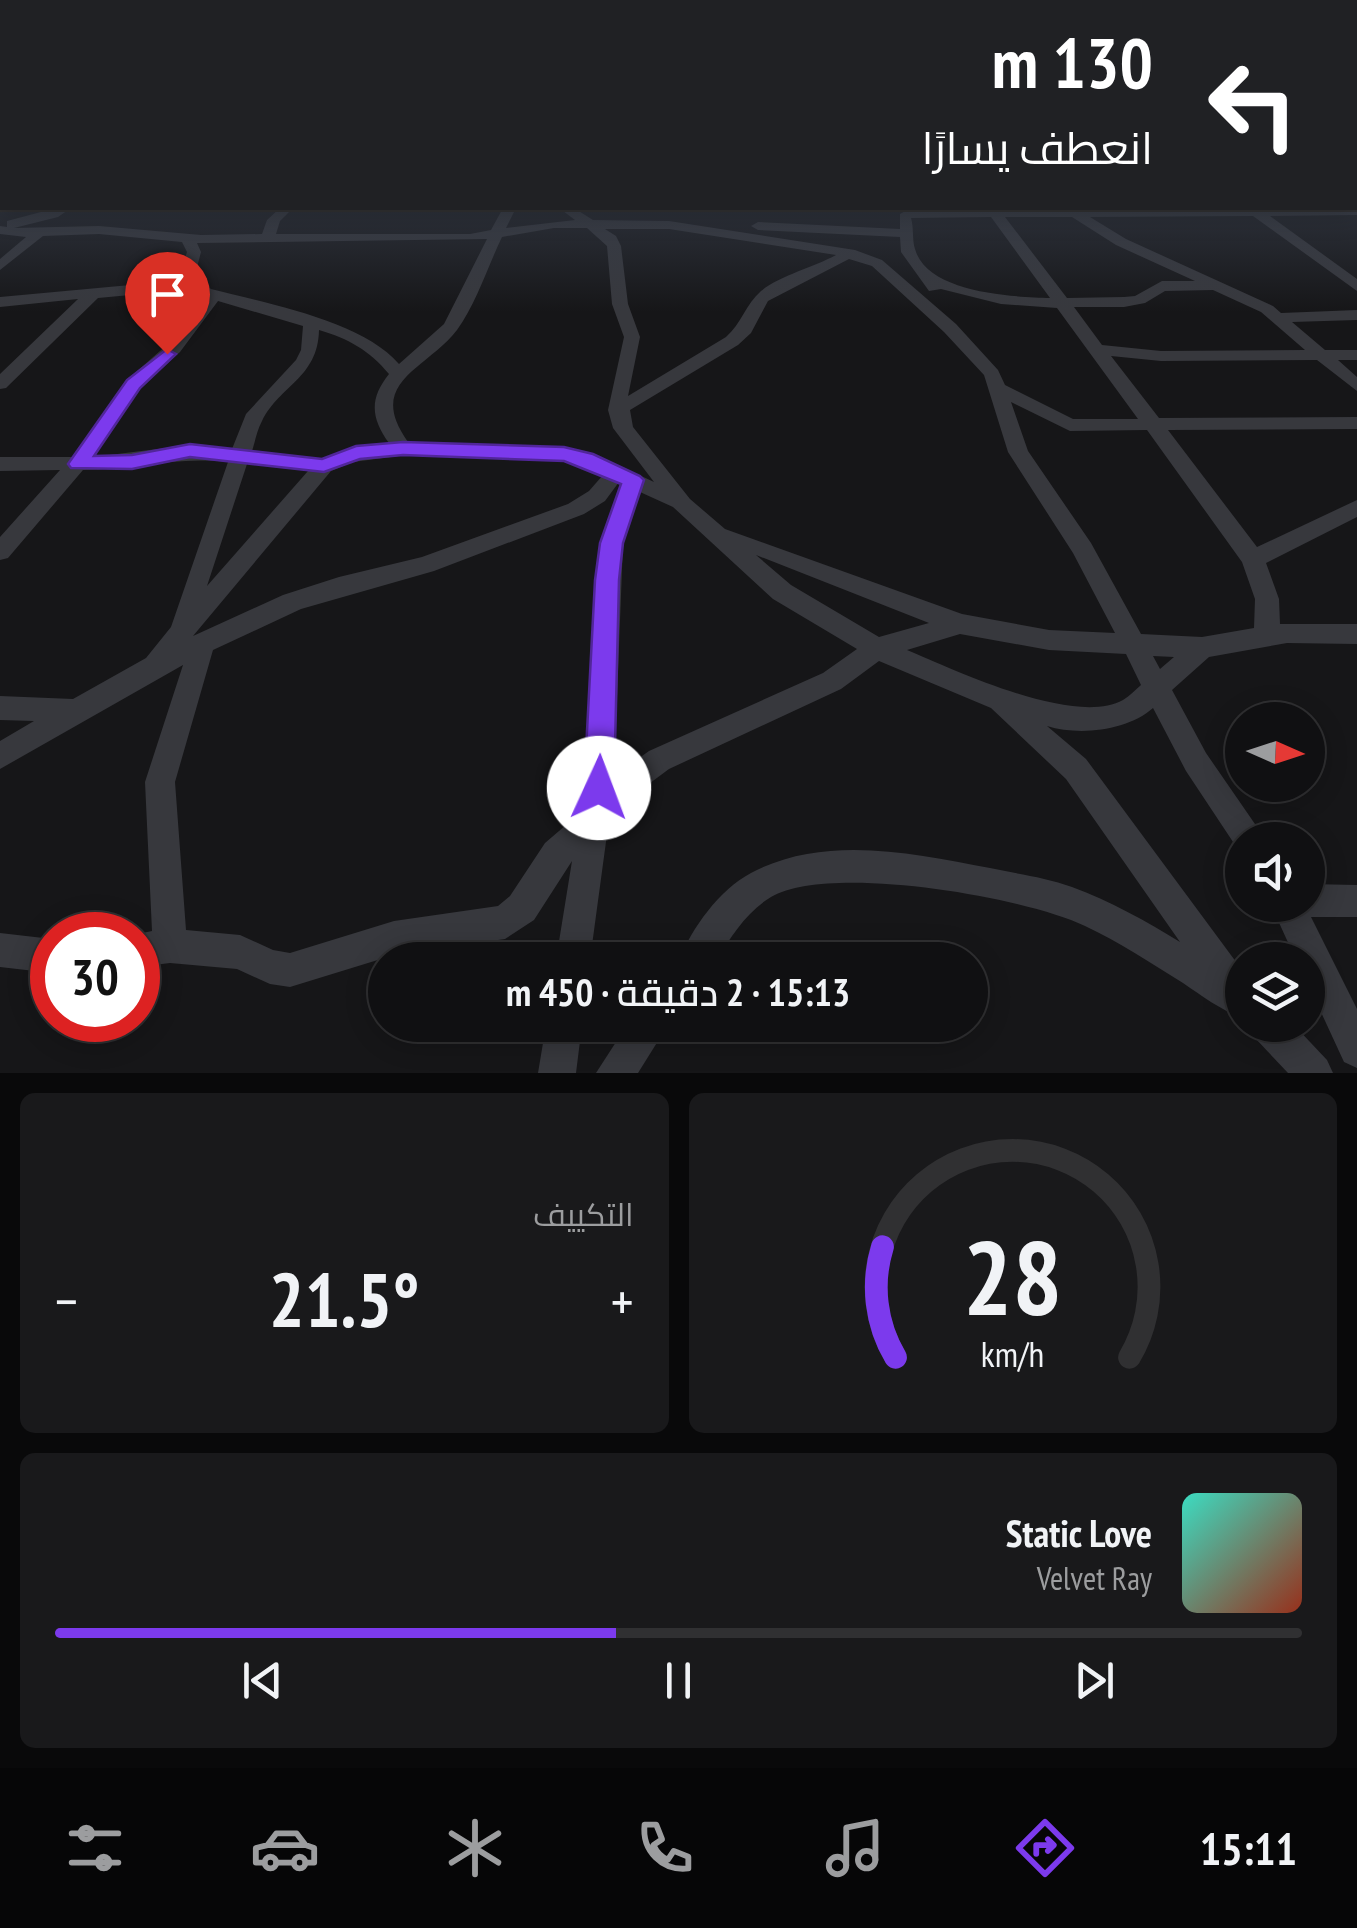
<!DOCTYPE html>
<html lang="ar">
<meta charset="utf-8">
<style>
body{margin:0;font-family:"PT Sans Narrow",Cairo,sans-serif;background:#19191b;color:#f1f3f6;direction:rtl;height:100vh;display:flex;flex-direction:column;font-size:38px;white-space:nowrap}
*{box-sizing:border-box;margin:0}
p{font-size:32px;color:#9c9d9f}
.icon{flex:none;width:55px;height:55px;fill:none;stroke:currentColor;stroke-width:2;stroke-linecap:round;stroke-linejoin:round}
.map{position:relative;height:1073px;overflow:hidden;direction:ltr}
.details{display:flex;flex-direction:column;gap:20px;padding:20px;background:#09090a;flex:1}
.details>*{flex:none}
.guide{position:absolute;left:0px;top:0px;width:1358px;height:210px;box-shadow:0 5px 25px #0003,0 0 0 2px #303032;direction:rtl;background:#202124;color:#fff;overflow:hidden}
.needle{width:65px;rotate:93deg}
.tools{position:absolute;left:1225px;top:702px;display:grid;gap:20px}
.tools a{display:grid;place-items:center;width:100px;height:100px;border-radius:50%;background:#101012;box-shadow:0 5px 25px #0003,0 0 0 2px #303032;font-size:50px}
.speed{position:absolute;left:30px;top:912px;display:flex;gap:20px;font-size:50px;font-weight:700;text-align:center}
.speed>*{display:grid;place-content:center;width:130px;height:130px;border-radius:50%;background:#101012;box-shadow:0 5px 25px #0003,0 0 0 2px #303032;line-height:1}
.speed .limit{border:15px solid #d22;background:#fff;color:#111}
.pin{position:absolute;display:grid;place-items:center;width:85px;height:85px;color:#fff;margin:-102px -42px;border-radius:50% 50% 50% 0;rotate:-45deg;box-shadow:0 0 10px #0007}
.pin .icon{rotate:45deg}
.me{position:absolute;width:110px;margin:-55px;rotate:2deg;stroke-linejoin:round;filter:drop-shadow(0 0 8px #0008)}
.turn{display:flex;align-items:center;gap:35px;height:210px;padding:0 40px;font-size:45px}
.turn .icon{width:130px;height:130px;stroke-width:2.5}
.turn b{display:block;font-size:70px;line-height:85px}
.big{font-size:75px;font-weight:600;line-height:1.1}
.details .card{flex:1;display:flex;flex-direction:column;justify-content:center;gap:15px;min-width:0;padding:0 35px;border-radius:15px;background:#19191b}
.details .dial{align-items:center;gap:0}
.dial svg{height:260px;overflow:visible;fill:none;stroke:#303032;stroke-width:7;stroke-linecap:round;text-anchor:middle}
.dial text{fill:#f1f3f6;stroke:none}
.song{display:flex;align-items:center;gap:30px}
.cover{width:120px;height:120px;border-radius:15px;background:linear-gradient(135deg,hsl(170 70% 55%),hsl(10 70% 35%))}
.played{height:10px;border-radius:5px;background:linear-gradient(90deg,#7c3aed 45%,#303032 45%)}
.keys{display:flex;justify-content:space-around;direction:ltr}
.heat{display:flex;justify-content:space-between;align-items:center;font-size:55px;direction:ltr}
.details .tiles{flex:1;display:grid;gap:20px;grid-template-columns:1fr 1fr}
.card:last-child{grid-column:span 2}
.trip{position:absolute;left:368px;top:942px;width:620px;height:100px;border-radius:50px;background:#101012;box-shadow:0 5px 25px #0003,0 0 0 2px #303032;font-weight:600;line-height:100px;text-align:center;direction:rtl}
.dock{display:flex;height:160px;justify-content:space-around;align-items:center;background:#060607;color:#9c9d9f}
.dock .icon{width:70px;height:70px}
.dock .active{color:#7c3aed}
.dock b{font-size:45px;color:#f1f3f6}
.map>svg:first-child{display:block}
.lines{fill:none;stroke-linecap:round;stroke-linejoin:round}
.minor{fill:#37383d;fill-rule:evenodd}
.route{fill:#7c3aed;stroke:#51269a;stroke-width:2.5}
</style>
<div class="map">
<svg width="1357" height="1073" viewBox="0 0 1357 1073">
<rect width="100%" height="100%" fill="#161618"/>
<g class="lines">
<g class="minor">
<polygon points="1355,170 1357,171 1357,180 1355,179"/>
<polygon points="2,172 2,180 0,181 0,173"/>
<path d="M1357,207V215L1270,216L1357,279V291L1253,216L1090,217L1126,239L1273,306L1281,313L1357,310V320L1292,322L1325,350H1357V360H1338L1357,377V391L1317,360L1161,361L1111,356L1159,418L1357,417V429L1168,430L1257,547L1357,500V517L1266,563L1279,599L1280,624H1357V644L1287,643L1209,657L1172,690L1206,753L1266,840H1242V852L1239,851L1186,771L1153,708C1127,731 1079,736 1047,726L1086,759L1242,970V1018C1221,1010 1202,996 1183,983C1151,963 1119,942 1085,926C1025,897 829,863 771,897C746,912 732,936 716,960H679C692,928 719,890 751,873C824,834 913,853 990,868C1017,874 1045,877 1072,887C1110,901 1146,921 1180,942L1066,779L991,708L879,661L841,689L669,769L638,792L608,827L590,960H556L572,861L534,920L505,939L394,955L290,987L270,984L237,969L170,963L138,967V935H133L152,931L145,782L183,665L0,769V741L34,721L0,720V696L73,699L146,658L171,627L228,462C177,456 134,469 83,470L8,558L0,560V537L60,470L0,471V457H72L127,380L168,344L205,297L152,293L98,298L6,388L0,389V374L78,299L0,307V297L152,283L190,287L179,276L187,252L182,242L99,234L43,236L0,270V259L26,237L0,234V226L7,227V221L56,208H71L58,217L14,228L99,226L201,235L262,234L267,220L280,208H293L280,221L276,234H470L491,230L503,208H516L506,228L575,220L559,208H574L593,220L669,221L855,250L882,260L956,324L998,370L1005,385L1073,419H1138L1057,308L1001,304L941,289L929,291L901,252L900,237L758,230L751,226L758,222L900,229V214L907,210ZM991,217L1050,298C1013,297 927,293 915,249C912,240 914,228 911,218ZM1005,217H1072L1116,245L1195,281H1162L1135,296L1124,297L1067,298ZM554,228H587L607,246L612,304L624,337L608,410L613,428L654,482L592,453L564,448L408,442C365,382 426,370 457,330C476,304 488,266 502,237ZM605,229H669L836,255C814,267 779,276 761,291C746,304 741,324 726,337L628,396L640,337L628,304L621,246L616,236ZM487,239L444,324L399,364C363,321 266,303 211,289L195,275L201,252L197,243ZM849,259L872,266L944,332L984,375L1008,452L1073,553L1115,633L1049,630L962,614L725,529L690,499L633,427L630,410L738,345L751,333L768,301ZM1213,290L1261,312L1305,350L1161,351L1102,345L1074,307H1124L1145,303L1165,291ZM218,301L303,326L301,350L296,360L246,414L232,449L190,445L93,457L140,388L180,352ZM319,330C349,339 369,350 389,374C369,399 371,418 389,443L349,450L322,459L252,451C255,442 257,430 262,421C280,385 318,378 319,330ZM1011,402L1070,431L1147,430L1242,562L1255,599L1254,628L1202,637L1141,634L1091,543L1028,451ZM406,455L564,460L603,475L589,491L568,504L422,557L339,577L283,595L193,636L331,471L353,462ZM247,464L308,471L207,586ZM619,482L622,484L601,543L580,813L545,843L510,896L498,906L394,921L290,953L273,950L240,935L186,930L175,782L213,650L301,609L434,571L584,514L605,501ZM640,492L673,507L773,599L857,649L823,673L649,751L614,776L623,543ZM756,555L929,623L879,637L791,585ZM960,634L1049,650L1126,654L1141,685C1136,689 1130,696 1123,700C1074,727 955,670 907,650ZM1153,656L1174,657L1160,669Z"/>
<polygon points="1308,884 1357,885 1357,917 1311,917 1357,1009 1357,1068 1344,1062 1308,984 1308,960 1296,960 1271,905 1308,905"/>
<polygon points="0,933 52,939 52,973 0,967"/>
<polygon points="546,1025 582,1025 576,1073 538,1073"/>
<polygon points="627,1025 668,1025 638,1073 596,1073"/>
<polygon points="1250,1025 1294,1025 1327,1060 1333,1073 1288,1073 1255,1038"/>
</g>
</g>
<linearGradient id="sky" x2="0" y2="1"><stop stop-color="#0c0c0d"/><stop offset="0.52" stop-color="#363c48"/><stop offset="1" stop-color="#363c48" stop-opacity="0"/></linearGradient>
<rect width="1357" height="312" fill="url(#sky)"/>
<polygon class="route" points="167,349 176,354 140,388 94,456 132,455 190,444 322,459 356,446 403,442 564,447 593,454 640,476 644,480 623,543 619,580 614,788 610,798 599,802 589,798 584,788 595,580 600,543 621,484 564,461 403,455 360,459 324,472 190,457 132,469 71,468 68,464 127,380"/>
</svg>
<div class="tools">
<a><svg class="needle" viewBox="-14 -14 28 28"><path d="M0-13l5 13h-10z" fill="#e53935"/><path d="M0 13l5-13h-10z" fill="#9c9d9f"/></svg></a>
<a><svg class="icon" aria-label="sound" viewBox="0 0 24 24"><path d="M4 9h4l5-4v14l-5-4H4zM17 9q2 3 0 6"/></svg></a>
<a><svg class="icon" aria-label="layers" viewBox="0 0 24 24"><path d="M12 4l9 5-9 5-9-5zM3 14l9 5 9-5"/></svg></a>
</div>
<div class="speed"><div class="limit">30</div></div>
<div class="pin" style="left:167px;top:354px;background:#d93025"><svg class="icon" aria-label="arrive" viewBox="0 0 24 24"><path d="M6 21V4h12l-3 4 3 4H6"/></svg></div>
<svg class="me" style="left:599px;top:788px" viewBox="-20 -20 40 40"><circle r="19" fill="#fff"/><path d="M0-13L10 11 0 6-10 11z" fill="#7c3aed"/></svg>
<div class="trip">15:13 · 2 دقيقة · 450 m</div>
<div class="guide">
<div class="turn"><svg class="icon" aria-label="left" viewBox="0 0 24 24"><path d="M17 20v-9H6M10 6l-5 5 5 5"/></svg><div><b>130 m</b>انعطف يسارًا</div></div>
</div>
</div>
<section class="details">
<div class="tiles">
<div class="card dial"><svg viewBox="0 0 100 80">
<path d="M14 69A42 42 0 1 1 86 69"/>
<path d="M14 69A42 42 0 0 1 10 35" stroke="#7c3aed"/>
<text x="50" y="56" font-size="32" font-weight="700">28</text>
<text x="50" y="72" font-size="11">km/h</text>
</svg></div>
<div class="card"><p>التكييف</p>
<div class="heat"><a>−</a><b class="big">21.5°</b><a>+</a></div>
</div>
<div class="card">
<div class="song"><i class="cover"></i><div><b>Static Love</b><p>Velvet Ray</p></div></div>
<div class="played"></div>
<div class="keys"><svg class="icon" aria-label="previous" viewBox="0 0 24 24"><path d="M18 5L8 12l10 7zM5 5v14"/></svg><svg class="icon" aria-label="pause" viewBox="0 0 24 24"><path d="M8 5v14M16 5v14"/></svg><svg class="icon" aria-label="next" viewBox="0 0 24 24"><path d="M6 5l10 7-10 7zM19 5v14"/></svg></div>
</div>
</div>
</section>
<nav class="dock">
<b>15:11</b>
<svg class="icon active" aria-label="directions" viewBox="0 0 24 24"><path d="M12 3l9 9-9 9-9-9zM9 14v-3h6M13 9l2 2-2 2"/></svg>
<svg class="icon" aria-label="music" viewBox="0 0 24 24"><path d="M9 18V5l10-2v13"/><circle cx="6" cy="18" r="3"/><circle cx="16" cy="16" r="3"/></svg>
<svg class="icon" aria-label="phone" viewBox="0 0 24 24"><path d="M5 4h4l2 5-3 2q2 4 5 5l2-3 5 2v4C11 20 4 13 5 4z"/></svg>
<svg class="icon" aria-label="climate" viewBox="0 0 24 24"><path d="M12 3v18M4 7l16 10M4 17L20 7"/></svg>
<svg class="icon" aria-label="car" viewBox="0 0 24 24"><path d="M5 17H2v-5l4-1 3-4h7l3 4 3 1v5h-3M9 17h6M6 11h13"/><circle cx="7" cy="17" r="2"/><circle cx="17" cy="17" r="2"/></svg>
<svg class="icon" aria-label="filters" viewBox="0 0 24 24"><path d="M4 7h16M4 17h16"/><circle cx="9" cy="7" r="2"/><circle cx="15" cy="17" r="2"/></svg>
</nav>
